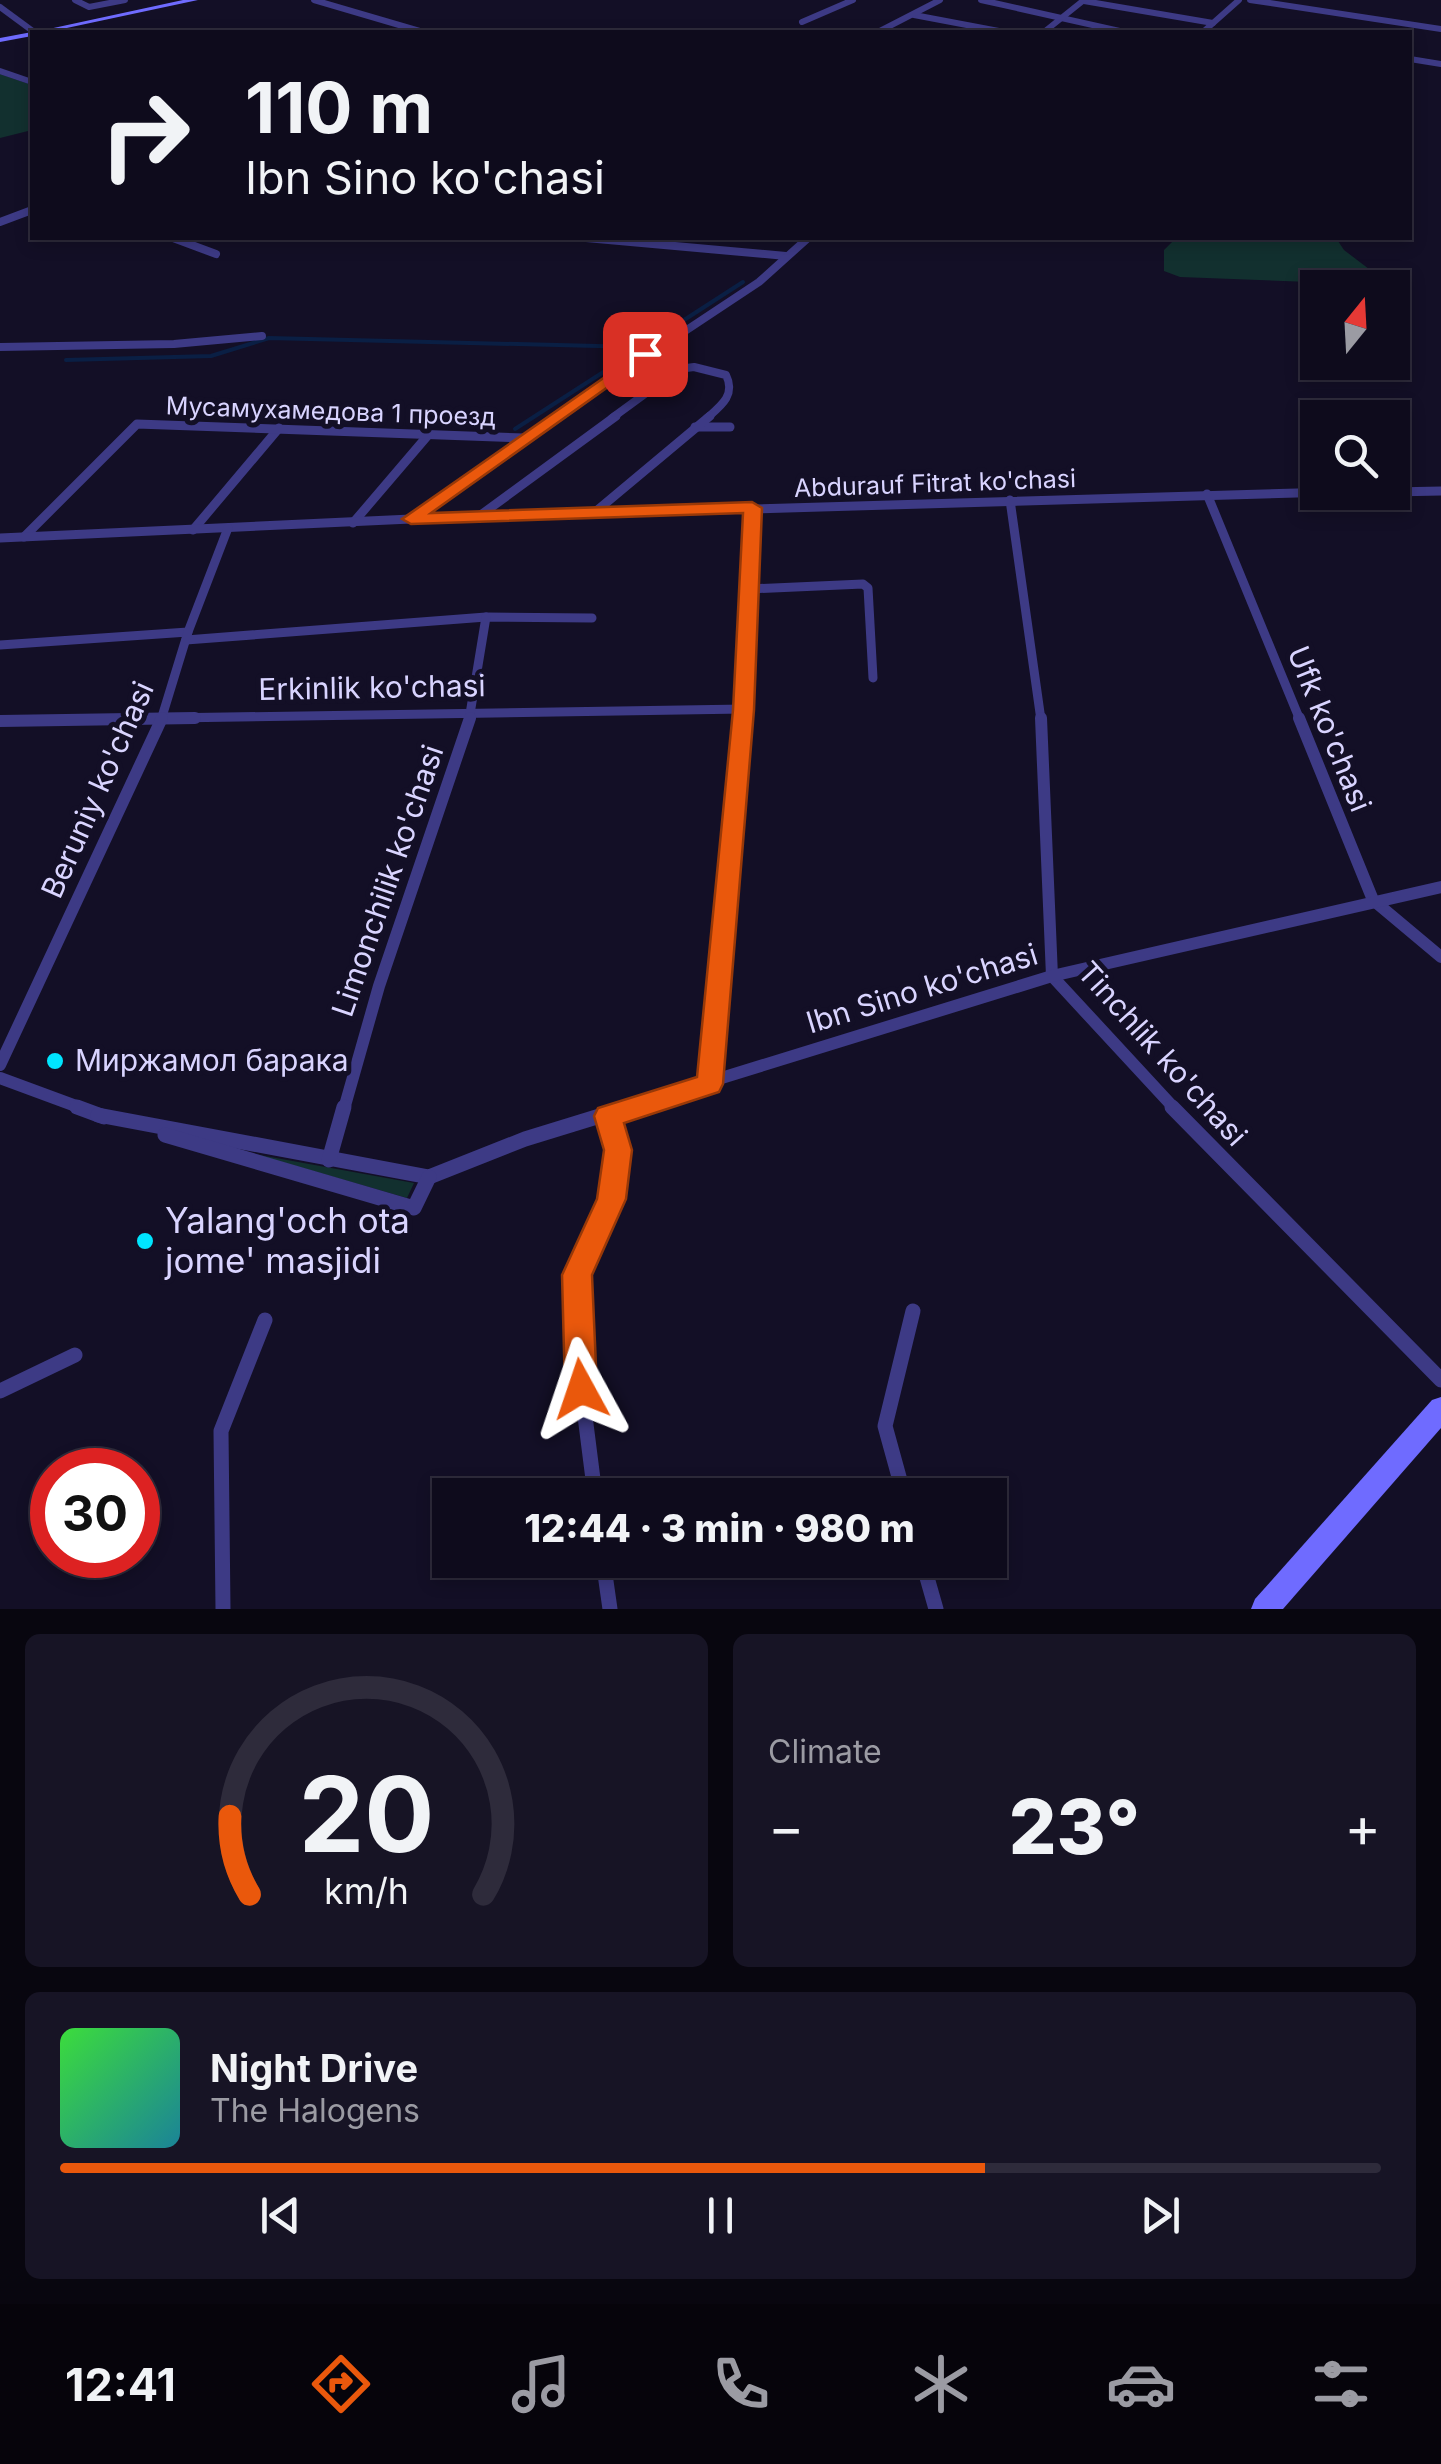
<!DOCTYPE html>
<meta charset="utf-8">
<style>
body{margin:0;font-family:Inter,sans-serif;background:#171425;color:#f1f3f6;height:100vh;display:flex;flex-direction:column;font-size:38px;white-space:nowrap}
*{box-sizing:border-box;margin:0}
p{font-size:32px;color:#9b9ba3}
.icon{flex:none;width:55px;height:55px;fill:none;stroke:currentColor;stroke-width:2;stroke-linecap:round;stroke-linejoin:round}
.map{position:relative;height:1609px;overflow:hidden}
.details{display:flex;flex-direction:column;gap:25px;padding:25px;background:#08060f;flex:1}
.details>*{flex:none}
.guide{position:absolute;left:30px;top:30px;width:1382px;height:210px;border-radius:0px;box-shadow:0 5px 15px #0003,0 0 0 2px #2e2b3b;background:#0e0b1c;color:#f1f3f6;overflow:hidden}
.needle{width:65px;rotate:18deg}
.controls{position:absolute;left:1300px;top:270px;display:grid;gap:20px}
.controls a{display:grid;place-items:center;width:110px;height:110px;border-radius:0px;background:#0e0b1c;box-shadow:0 5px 15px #0003,0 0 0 2px #2e2b3b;font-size:50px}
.speed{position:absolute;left:30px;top:1448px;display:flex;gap:20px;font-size:50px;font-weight:700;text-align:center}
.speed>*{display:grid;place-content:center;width:130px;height:130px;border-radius:50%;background:#0e0b1c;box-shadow:0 5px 15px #0003,0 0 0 2px #2e2b3b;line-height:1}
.speed .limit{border:15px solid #d22;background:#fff;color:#111}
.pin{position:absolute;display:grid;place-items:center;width:85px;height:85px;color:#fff;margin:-42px;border-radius:20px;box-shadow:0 5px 15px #0006}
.me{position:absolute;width:110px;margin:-55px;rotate:355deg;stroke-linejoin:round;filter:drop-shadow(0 0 8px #0008)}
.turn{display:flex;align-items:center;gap:35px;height:210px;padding:0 50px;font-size:45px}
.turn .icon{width:130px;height:130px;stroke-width:2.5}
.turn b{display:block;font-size:70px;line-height:85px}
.big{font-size:75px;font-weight:800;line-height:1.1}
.details .tile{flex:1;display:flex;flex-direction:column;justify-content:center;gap:15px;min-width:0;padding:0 35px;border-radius:15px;background:#171425}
.details .dial{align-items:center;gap:0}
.dial svg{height:260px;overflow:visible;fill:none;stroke:#2e2b3b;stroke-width:7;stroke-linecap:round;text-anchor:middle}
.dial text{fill:#f1f3f6;stroke:none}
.song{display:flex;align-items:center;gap:30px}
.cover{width:120px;height:120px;border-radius:15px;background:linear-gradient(135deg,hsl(120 70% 55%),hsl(190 70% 35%))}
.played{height:10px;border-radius:5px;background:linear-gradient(90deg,#ea580c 70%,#2e2b3b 70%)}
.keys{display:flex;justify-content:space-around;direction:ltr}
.heat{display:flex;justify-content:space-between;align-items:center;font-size:55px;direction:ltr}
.details .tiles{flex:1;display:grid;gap:25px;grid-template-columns:1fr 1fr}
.tile:last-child{grid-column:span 2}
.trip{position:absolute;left:432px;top:1478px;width:575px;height:100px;border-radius:0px;background:#0e0b1c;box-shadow:0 5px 15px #0003,0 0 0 2px #2e2b3b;font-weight:800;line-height:100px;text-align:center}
.tab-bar{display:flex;height:160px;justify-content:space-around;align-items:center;background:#06040b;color:#9b9ba3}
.tab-bar .icon{width:70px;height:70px}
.tab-bar .active{color:#ea580c}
.tab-bar b{font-size:45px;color:#f1f3f6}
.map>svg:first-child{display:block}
.green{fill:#12302f}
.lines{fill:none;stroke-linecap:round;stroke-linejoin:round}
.stream{stroke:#0a1f44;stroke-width:4}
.minor-far4{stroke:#3d3a85;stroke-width:6}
.minor-far3{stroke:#3d3a85;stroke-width:8}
.minor-far2{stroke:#3d3a85;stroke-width:9}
.minor-far1{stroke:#3d3a85;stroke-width:12}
.minor{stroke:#3d3a85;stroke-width:15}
.secondary{fill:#6f6bff;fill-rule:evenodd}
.route{fill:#ea580c;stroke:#983908;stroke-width:2.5}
.poi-dot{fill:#00e5ff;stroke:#130f26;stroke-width:4}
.labels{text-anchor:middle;stroke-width:10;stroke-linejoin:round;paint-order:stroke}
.far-street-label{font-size:25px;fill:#d9d4ff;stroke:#130f26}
.street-label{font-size:30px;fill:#d9d4ff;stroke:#130f26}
.poi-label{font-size:30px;fill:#d9d4ff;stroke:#130f26;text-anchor:start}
.near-poi-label{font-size:35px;fill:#d9d4ff;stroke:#130f26;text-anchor:start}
</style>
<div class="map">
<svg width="1441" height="1609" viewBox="0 0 1441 1609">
<rect width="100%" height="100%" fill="#130f26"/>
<g class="green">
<polygon points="0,74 32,85 32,130 0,138"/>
<polygon points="1176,238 1336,238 1344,250 1390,285 1180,277 1164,271 1164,250"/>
<polygon points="254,1154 414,1183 407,1198"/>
</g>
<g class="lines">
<g class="stream">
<polyline points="66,360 211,356 269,338 637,347"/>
<polyline points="515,429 743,282"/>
</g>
<g class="minor-far4">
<polyline points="75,0 89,7 125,0"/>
<polyline points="314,0 423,32"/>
<polyline points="981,0 1124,32"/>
<polyline points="1250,0 1441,29"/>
<polyline points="1084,1 1213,23"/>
<polyline points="0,7 34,32"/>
<polyline points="914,15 1004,32"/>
<polyline points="802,22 853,0"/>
<polyline points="878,32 940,0"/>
<polyline points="1044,32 1084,0"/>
<polyline points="1203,32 1239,0"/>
<polyline points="1410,59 1441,64"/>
<polyline points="0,71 32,82"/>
</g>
<g class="minor-far3">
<polyline points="0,222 32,210"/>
<polyline points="173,238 216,254"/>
<polyline points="586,238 786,256"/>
<polyline points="0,347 174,344 262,336"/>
<polyline points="554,418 759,282 808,238"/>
<path d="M612,418L679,369L694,367L726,375C736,395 721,406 707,418"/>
</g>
<g class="minor-far2">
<polyline points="695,427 730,427"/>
<polyline points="1392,492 1441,491"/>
<polyline points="1207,494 1300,720"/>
<polyline points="1010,500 1041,720"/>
<polyline points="594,513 710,416"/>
<polyline points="478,517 616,416"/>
<polyline points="411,519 558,416"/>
<polyline points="353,523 429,434"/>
<polyline points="193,530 279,428"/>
<polyline points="24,537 137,424 524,438"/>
<polyline points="0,538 411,519 1333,492"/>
<polyline points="749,589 863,584 868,588 873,678"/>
<polyline points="186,640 486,617 592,618"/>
<polyline points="0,645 188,632"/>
<polyline points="40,720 744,709"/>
<polyline points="161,720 188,632 228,528"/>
<polyline points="469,720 486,617"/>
<polyline points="743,720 753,508"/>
</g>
<g class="minor-far1">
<polyline points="1041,718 1052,976 1175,1109"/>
<polyline points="1299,718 1373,900 1441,957"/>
<polyline points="0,721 195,718"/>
<polyline points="0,1065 162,718"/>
<polyline points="0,1078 84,1109"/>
<polyline points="710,1084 743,718"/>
<polyline points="344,1109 379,986 470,718"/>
<polyline points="621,1109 1052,976 1441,887"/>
</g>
<g class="minor">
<polyline points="77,1107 104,1117"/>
<polyline points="1172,1107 1441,1380"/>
<polyline points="98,1115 429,1177 525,1139 629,1107"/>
<polyline points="165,1135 414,1208 429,1177"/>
<polyline points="329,1160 344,1107"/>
<polyline points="0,1391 75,1355"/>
<polyline points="595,1495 577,1353 577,1275 611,1199 618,1150 608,1116"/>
<polyline points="904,1495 885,1426 913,1311"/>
<polyline points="603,1560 610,1609"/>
<polyline points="922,1560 936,1609"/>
<polyline points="223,1609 221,1431 265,1320"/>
</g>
<g class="secondary">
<polygon points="183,0 198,0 48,32 35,32"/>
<polygon points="32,32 35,32 32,36 0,42 0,38"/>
<polygon points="1441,1397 1441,1428 1283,1609 1251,1609 1255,1599 1432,1400"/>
</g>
</g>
<polygon class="route" points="645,349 653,354 650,357 431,513 752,502 762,508 754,710 723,1084 719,1092 624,1123 632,1150 626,1199 592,1275 597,1389 593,1400 581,1404 570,1400 565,1389 562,1275 597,1199 604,1150 594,1116 598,1108 697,1077 733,710 743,513 411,524 402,519"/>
<g class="poi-dot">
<circle cx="55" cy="1061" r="10"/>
<circle cx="145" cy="1241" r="10"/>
</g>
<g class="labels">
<g class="far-street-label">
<text transform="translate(331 411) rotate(2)" y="9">Мусамухамедова 1 проезд</text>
<text transform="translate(935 483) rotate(-2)" y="9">Abdurauf Fitrat ko'chasi</text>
</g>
<g class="street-label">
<text transform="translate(372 688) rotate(-1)" y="10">Erkinlik ko'chasi</text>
<text transform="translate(1329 729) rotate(68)" y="10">Ufk ko'chasi</text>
<text transform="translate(98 790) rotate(-66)" y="10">Beruniy ko'chasi</text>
<text transform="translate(388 881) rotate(-71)" y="10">Limonchilik ko'chasi</text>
<text transform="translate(922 989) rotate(-17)" y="10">Ibn Sino ko'chasi</text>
<text transform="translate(1162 1054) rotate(48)" y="10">Tinchlik ko'chasi</text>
</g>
<g class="poi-label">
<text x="75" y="1071">Миржамол барака</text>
</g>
<g class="near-poi-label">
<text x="165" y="1233">Yalang'och ota<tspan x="165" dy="40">jome' masjidi</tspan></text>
</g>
</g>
</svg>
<div class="controls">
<a><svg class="needle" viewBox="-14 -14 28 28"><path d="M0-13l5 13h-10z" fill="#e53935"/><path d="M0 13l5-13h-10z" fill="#9b9ba3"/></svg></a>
<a><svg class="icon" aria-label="search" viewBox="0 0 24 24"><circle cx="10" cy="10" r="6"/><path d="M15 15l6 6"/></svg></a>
</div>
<div class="speed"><div class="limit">30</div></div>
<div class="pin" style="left:645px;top:354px;background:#d93025"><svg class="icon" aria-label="arrive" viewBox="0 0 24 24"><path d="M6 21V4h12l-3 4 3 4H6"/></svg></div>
<svg class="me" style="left:581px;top:1389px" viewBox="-20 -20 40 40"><path d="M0-17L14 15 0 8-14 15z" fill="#ea580c" stroke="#fff" stroke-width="4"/></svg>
<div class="trip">12:44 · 3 min · 980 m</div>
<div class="guide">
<div class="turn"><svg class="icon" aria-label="right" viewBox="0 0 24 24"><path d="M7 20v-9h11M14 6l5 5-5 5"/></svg><div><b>110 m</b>Ibn Sino ko'chasi</div></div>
</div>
</div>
<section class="details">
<div class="tiles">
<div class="tile dial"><svg viewBox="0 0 100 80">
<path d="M14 69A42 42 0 1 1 86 69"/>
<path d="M14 69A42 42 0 0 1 8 45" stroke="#ea580c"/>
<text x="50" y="56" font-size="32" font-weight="700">20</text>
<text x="50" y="72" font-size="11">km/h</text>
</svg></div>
<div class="tile"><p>Climate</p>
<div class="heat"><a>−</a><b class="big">23°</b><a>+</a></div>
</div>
<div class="tile">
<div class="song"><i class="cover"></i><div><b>Night Drive</b><p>The Halogens</p></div></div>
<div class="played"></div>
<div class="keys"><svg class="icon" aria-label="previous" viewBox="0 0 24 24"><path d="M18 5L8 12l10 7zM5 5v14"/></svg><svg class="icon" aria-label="pause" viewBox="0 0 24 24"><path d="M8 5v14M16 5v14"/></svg><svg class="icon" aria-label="next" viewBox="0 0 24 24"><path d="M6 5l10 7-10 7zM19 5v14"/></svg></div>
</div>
</div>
</section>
<nav class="tab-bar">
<b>12:41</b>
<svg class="icon active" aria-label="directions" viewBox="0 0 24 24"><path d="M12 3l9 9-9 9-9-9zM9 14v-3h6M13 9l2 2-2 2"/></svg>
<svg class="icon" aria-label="music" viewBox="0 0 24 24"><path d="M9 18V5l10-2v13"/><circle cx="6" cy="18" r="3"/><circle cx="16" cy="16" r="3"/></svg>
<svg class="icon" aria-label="phone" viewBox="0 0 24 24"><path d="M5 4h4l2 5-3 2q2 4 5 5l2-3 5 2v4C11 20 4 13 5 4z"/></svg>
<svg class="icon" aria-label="climate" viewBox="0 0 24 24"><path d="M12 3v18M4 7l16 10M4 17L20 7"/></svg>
<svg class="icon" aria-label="car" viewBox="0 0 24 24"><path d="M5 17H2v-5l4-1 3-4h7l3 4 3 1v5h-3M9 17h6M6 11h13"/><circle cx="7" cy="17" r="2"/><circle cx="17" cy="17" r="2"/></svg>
<svg class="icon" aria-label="filters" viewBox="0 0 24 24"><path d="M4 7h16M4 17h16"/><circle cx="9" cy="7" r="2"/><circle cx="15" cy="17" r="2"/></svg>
</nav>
